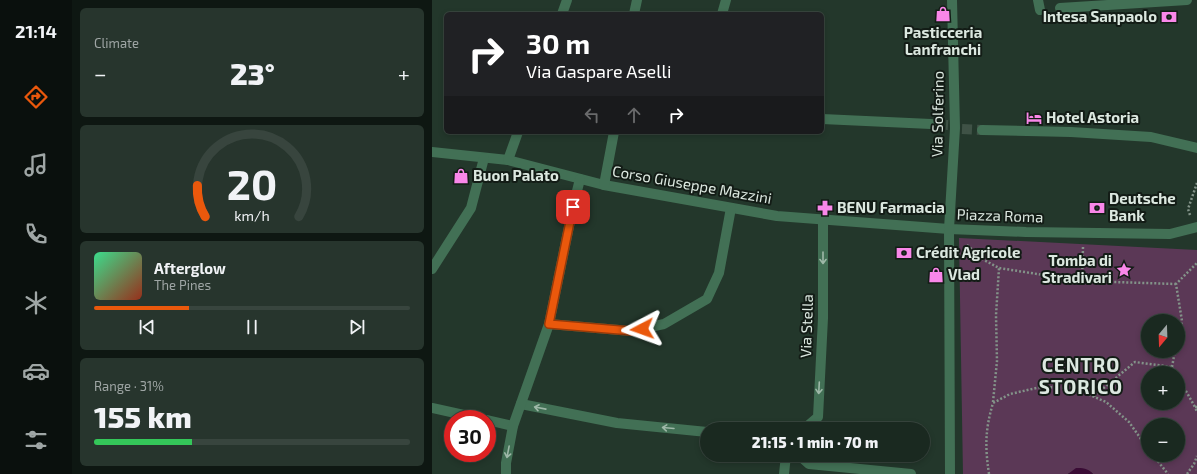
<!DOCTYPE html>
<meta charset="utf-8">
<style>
body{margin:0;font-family:"Exo 2",sans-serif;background:#27352d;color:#f1f3f6;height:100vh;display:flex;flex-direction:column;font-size:15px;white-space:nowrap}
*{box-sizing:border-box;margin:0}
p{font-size:13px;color:#9fa6a5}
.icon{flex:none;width:22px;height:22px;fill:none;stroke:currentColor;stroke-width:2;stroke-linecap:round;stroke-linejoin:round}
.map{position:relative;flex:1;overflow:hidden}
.details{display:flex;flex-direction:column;gap:8px;padding:8px;background:#0e1712;width:360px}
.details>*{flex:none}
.top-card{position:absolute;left:12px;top:12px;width:380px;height:122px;border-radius:6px;box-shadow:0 2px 6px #0003,0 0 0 1px #38453e;background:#202124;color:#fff;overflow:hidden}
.needle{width:26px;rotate:199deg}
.controls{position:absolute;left:709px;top:314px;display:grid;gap:8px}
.controls a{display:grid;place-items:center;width:44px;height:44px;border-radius:50%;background:#1a2920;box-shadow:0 2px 6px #0003,0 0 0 1px #38453e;font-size:20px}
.speed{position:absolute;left:12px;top:410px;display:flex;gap:8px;font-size:20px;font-weight:700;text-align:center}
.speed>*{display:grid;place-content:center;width:52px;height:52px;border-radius:50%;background:#1a2920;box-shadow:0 2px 6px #0003,0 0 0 1px #38453e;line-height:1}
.speed .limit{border:6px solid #d22;background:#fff;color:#111}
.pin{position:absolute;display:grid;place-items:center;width:34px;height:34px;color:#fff;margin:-17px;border-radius:8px;box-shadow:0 2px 6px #0006}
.me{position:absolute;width:44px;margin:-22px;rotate:266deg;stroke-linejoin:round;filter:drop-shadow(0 0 3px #0008)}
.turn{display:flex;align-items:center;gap:14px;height:84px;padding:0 16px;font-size:18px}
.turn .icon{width:52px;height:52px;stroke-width:2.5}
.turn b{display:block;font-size:28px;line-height:34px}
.lanes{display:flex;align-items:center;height:38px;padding:0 16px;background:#0003;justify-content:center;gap:20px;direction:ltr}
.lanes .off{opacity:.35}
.big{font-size:30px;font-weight:800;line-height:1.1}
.details .tile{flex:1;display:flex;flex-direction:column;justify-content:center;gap:6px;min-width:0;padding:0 14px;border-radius:6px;background:#27352d}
.details .dial{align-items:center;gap:0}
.dial svg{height:104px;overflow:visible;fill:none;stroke:#38453e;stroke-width:7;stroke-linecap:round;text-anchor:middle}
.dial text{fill:#f1f3f6;stroke:none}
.song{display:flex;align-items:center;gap:12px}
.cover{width:48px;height:48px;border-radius:6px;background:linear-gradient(135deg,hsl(150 70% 55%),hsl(10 70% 35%))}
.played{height:4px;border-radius:2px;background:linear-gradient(90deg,#ea580c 30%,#38453e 30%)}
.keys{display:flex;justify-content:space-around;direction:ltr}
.heat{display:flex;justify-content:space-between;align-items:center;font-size:22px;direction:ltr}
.charge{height:6px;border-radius:3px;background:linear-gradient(90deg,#34c759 31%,#38453e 0)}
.trip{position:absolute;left:268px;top:422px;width:230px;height:40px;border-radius:20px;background:#1a2920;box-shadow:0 2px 6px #0003,0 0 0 1px #38453e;font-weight:800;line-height:40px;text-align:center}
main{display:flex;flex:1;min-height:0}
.tabs{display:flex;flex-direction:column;width:72px;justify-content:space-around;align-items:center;background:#0a100d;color:#9fa6a5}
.tabs .icon{width:28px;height:28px}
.tabs .active{color:#ea580c}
.tabs b{font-size:18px;color:#f1f3f6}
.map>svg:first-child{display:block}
.green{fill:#5b3856;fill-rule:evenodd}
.water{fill:#3a0c35}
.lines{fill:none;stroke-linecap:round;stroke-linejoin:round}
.minor-tunnel{stroke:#3f5246;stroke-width:10;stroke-dasharray:10 5;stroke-linecap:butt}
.path{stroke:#839389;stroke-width:2.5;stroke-dasharray:2 2;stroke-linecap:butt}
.minor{stroke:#427055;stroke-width:10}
.oneway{stroke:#9eb8a8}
.route-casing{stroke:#983908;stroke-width:10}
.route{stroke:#ea580c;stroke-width:7}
.labels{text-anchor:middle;stroke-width:4;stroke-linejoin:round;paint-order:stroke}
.poi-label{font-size:15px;font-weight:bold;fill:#dce8e0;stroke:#131c16;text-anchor:start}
.street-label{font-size:15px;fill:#dce8e0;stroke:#131c16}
.district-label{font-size:19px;font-weight:bold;letter-spacing:1px;fill:#dce8e0;stroke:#131c16}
</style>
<main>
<nav class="tabs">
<b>21:14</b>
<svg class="icon active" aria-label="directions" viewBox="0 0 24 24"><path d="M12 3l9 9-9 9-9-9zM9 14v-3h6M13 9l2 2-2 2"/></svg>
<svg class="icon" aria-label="music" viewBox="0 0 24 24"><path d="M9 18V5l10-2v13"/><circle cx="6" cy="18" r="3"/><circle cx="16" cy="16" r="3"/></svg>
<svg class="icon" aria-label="phone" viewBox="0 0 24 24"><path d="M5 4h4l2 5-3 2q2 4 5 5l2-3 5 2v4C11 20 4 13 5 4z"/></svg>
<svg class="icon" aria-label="climate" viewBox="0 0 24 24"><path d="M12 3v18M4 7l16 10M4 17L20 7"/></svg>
<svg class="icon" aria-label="car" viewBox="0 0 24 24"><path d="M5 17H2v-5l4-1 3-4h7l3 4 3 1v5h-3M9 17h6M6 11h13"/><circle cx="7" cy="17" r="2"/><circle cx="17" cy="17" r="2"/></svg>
<svg class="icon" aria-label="filters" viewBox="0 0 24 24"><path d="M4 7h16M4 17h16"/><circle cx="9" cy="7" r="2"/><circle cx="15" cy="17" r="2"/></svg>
</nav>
<section class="details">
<div class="tile"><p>Climate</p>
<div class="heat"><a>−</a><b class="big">23°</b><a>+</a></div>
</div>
<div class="tile dial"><svg viewBox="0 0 100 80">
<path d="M14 69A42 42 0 1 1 86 69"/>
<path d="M14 69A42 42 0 0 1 8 45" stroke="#ea580c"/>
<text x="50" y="56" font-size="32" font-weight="700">20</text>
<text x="50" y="72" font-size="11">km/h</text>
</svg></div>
<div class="tile">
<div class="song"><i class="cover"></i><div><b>Afterglow</b><p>The Pines</p></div></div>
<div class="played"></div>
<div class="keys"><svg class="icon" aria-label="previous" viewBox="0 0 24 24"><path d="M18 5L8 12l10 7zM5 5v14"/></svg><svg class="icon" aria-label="pause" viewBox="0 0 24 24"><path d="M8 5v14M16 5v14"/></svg><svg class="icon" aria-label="next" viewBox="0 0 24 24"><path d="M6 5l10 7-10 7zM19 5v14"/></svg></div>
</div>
<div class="tile"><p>Range · 31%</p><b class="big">155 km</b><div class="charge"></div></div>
</section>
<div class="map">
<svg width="765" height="474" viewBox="0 0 765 474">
<rect width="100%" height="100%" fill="#23372b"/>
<path class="green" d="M527,238L765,250V474H661L659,472L637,473L636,474H531ZM716,321H746V351H716ZM716,373H746V403H716ZM716,425H746V455H716Z"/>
<path class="water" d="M644,468C650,468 656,468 661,474H636Z"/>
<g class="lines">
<g class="minor-tunnel">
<polyline points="499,124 516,125"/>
<polyline points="530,129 550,130"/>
</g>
<g class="path">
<polyline points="758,215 756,209 765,183"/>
<polyline points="535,245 552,260 567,268 650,281 744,284"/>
<polyline points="650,281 651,247"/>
<polyline points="746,340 750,321 744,284 765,263"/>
<polyline points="740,367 743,351"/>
<polyline points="746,377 763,407"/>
<polyline points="662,396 703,362 740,367 744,373"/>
<polyline points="561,402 565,361 564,315 567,268"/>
<polyline points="765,407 763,407 765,412"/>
<polyline points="721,455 736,474"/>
<path d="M557,474C553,447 553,430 561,403L578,394L609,387L642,388L674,402L697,422L716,449"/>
<polyline points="755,474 762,464 765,456"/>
</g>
<g class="minor">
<polyline points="606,0 608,10"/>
<polyline points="628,8 755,0"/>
<polyline points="130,14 135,0"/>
<polyline points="202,14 205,0"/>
<polyline points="290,14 294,0"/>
<polyline points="390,119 499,124"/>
<polyline points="550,130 639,132 719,137 765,148"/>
<polyline points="0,152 76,160 172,185 345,216 517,229 594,232 738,234 765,227"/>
<polyline points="76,160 86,132"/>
<polyline points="172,185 182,132"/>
<polyline points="0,269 39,208 52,158"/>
<polyline points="117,324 199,331 232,324 275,299 287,273 299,208"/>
<polyline points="89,404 185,423 275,432"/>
<polyline points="0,408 50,419"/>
<polyline points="55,420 81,426"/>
<polyline points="372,429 386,417 391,318 391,219"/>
<polyline points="367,455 377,464 479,474"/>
<polyline points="74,474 74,463 81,426 117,324 141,207 148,179"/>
<polyline points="352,474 354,455"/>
<polyline points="518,474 517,229 523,128 520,0"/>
</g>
</g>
<defs><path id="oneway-shaft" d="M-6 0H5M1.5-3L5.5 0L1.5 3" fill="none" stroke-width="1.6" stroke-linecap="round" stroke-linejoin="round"/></defs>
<g class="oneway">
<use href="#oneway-shaft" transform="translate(391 258) rotate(90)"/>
<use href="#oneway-shaft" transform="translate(387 388) rotate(93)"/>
<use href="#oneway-shaft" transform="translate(108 408) rotate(-169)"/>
<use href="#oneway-shaft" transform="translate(236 428) rotate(-175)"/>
<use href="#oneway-shaft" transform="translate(76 452) rotate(101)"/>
</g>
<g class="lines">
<defs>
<polyline id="route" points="141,207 117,324 199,331 210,329"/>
</defs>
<use href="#route" class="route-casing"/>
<use href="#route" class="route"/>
</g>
<defs>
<symbol id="shop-bare" viewBox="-9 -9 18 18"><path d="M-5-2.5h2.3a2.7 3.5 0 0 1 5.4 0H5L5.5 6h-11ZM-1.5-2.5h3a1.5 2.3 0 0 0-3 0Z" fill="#f987e9" stroke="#131c16" stroke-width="2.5" paint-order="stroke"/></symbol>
<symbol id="bank-bare" viewBox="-9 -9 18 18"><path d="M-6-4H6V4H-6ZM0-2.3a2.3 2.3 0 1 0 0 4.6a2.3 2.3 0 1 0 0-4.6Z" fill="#f987e9" stroke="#131c16" stroke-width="2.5" paint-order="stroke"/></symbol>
<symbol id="hotel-bare" viewBox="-9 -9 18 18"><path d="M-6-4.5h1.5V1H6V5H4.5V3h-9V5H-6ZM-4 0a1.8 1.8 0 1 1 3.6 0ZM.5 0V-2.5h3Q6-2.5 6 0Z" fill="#f987e9" stroke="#131c16" stroke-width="2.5" paint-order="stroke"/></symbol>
<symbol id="pharmacy-bare" viewBox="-9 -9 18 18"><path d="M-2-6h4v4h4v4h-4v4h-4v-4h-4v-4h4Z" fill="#f987e9" stroke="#131c16" stroke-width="2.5" paint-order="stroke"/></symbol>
<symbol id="sight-bare" viewBox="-9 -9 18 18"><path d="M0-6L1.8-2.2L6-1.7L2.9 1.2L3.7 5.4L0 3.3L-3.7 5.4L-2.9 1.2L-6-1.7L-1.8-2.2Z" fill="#f987e9" stroke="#131c16" stroke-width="2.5" paint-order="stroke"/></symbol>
</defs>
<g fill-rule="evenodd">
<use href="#shop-bare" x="500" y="3" width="22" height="22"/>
<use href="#bank-bare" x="726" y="6" width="22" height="22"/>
<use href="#hotel-bare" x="591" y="107" width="22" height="22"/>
<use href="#shop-bare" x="18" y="165" width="22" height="22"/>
<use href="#pharmacy-bare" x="382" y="197" width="22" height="22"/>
<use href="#bank-bare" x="654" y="197" width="22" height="22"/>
<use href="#bank-bare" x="461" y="242" width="22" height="22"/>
<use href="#sight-bare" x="681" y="259" width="22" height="22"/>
<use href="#shop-bare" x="493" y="264" width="22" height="22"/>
</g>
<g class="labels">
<g class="poi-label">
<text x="725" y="22" text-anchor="end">Intesa Sanpaolo</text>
<text x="511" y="38" text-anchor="middle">Pasticceria<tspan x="511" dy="17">Lanfranchi</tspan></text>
<text x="614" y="123">Hotel Astoria</text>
<text x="41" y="181">Buon Palato</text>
<text x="677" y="204">Deutsche<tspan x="677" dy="17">Bank</tspan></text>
<text x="405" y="213">BENU Farmacia</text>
<text x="484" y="258">Crédit Agricole</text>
<text x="680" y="266" text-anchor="end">Tomba di<tspan x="680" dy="17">Stradivari</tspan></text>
<text x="516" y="280">Vlad</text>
</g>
<g class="street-label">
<text transform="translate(506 114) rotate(-89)" y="5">Via Solferino</text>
<text transform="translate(260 185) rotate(10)" y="5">Corso Giuseppe Mazzini</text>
<text transform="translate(568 216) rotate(2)" y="5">Piazza Roma</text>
<text transform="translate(375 326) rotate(-88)" y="5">Via Stella</text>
</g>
<g class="district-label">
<text x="649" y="372">CENTRO<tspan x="649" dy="22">STORICO</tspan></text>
</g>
</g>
</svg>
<div class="controls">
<a><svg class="needle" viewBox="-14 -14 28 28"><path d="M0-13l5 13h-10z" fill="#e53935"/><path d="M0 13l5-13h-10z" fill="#9fa6a5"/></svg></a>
<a>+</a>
<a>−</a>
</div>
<div class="speed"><div class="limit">30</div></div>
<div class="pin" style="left:141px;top:207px;background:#d93025"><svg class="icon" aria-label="arrive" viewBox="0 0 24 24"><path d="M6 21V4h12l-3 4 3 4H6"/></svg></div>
<svg class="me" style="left:210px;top:329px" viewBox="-20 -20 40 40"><path d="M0-17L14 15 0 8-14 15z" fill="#ea580c" stroke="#fff" stroke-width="4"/></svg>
<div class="trip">21:15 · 1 min · 70 m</div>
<div class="top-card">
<div class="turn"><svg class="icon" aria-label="right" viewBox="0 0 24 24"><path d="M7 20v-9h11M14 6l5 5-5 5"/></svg><div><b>30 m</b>Via Gaspare Aselli</div></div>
<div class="lanes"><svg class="icon off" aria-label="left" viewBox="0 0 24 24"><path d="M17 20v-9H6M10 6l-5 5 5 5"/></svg><svg class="icon off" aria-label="ahead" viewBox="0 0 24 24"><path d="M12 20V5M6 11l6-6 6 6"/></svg><svg class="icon" aria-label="right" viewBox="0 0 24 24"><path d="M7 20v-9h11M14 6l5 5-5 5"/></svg></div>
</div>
</div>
</main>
